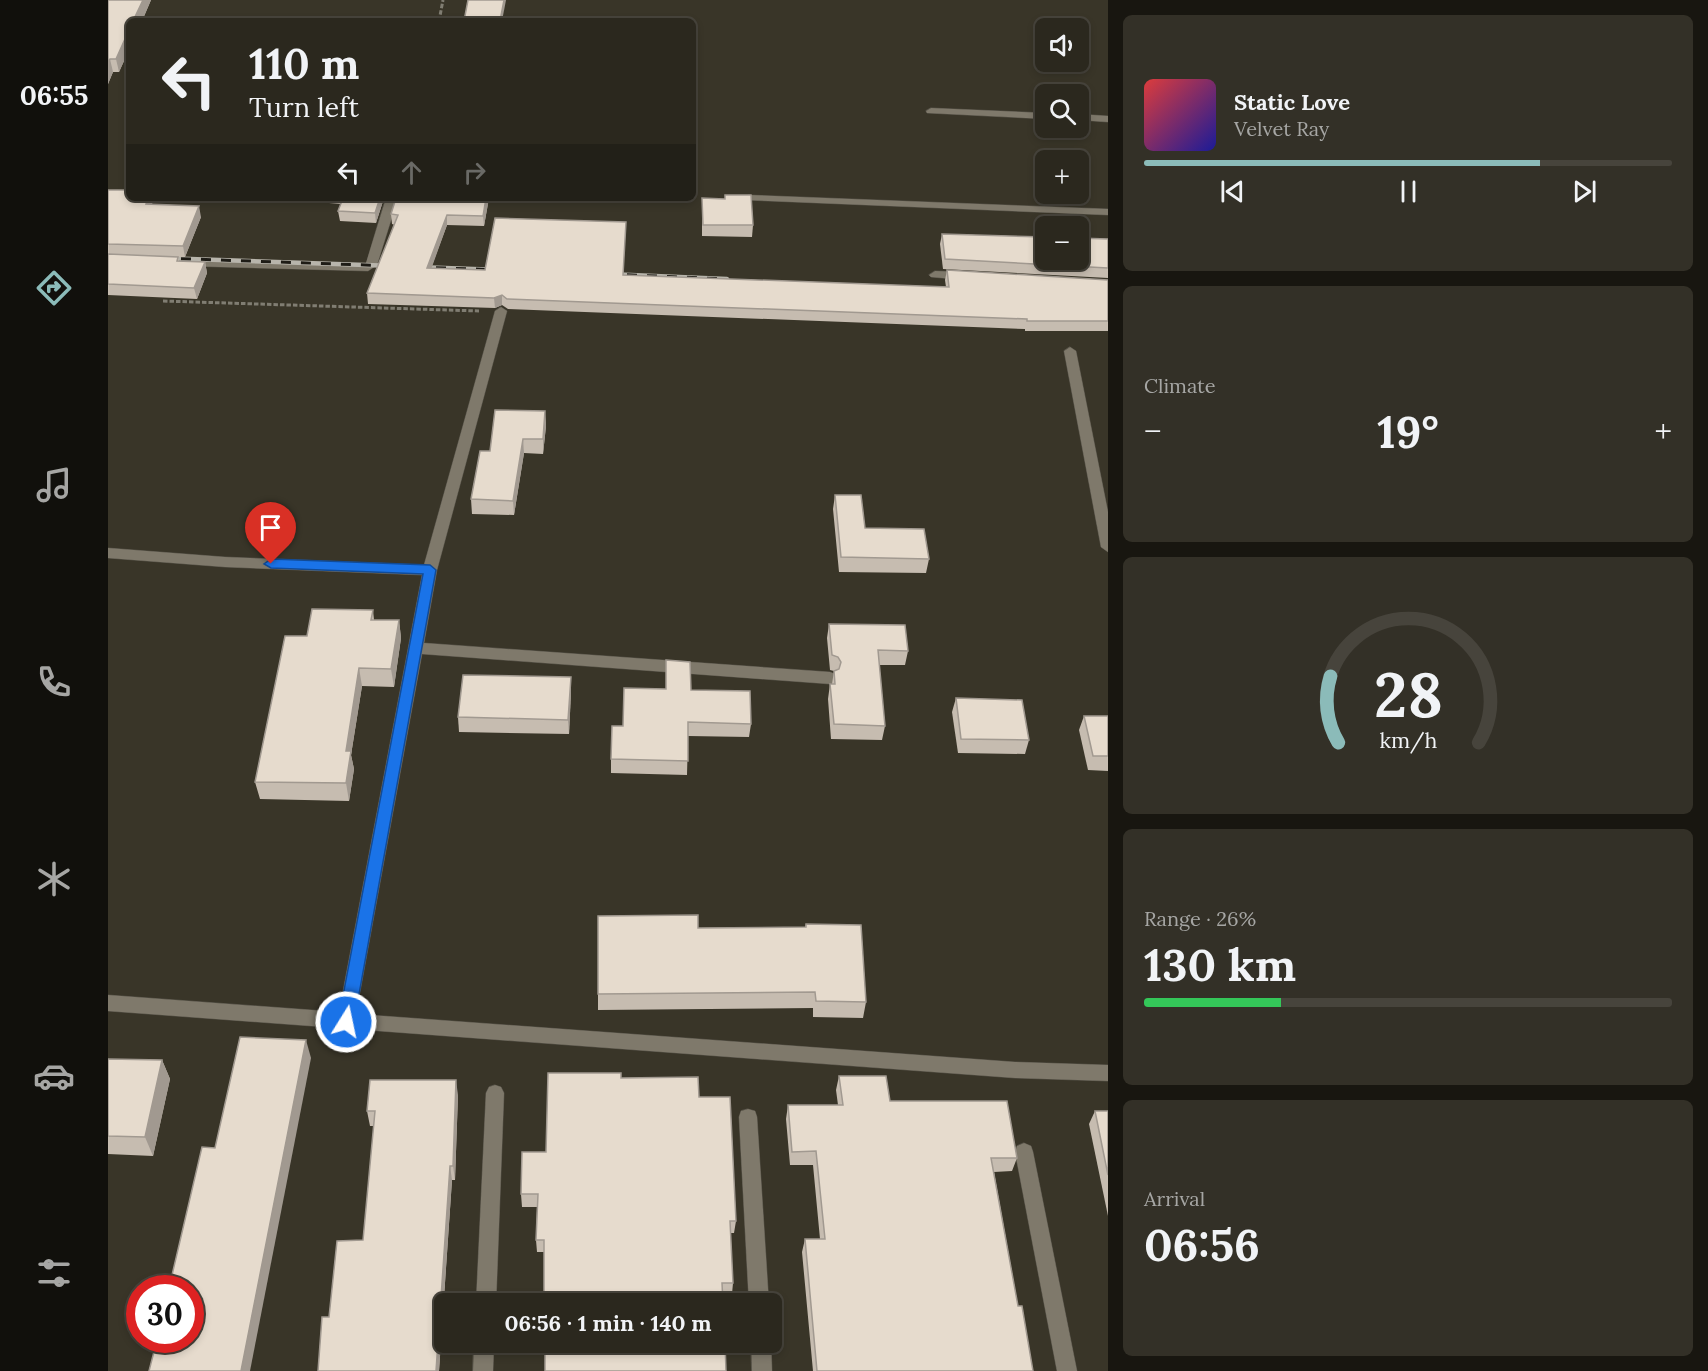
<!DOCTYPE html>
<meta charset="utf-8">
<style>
body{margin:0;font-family:Lora,serif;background:#333027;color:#f1f3f6;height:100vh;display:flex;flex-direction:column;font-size:22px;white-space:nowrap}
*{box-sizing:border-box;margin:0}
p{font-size:20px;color:#a6a6a4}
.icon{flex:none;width:33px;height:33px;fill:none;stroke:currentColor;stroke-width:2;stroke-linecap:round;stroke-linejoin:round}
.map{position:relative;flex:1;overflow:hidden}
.side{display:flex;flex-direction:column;gap:15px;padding:15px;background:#181610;width:600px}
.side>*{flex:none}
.banner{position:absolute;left:18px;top:18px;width:570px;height:183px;border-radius:9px;box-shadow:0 3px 9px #0003,0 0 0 2px #47443c;background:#2b281e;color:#f1f3f6;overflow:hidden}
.buttons{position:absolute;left:927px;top:18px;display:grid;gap:12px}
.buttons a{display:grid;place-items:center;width:54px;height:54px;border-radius:9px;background:#2b281e;box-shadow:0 3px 9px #0003,0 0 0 2px #47443c;font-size:30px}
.speed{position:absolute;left:18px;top:1275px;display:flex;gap:12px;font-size:30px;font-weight:700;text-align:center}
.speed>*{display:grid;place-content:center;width:78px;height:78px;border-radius:50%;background:#2b281e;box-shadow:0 3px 9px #0003,0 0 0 2px #47443c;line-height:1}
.speed .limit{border:9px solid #d22;background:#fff;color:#111}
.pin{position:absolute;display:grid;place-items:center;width:51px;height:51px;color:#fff;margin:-62px -26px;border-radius:50% 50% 50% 0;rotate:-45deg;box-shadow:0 0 6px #0007}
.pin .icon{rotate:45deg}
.me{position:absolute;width:66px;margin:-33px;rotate:10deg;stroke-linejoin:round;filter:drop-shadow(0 0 4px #0008)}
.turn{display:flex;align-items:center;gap:21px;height:126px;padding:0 24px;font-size:27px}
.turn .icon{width:78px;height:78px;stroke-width:2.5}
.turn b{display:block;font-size:42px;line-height:51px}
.lanes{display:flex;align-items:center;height:57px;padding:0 24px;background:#0003;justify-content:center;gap:30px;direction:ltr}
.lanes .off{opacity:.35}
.big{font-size:45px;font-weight:800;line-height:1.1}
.side .card{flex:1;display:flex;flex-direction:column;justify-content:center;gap:9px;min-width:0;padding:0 21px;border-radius:9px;background:#333027}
.side .dial{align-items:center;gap:0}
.dial svg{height:156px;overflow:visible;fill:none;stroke:#47443c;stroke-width:7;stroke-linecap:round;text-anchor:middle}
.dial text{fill:#f1f3f6;stroke:none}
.song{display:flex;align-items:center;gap:18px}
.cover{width:72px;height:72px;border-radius:9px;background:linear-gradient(135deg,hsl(0 70% 55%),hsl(240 70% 35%))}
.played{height:6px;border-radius:3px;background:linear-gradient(90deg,#8bbbb9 75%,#47443c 75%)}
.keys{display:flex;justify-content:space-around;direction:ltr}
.heat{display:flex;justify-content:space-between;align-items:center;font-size:33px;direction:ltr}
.charge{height:9px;border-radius:4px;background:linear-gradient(90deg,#34c759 26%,#47443c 0)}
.trip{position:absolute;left:326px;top:1293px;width:348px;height:60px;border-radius:9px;background:#2b281e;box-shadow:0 3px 9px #0003,0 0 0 2px #47443c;font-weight:800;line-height:60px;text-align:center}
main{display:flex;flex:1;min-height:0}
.tabs{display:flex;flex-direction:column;width:108px;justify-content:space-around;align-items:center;background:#11100c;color:#a6a6a4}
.tabs .icon{width:42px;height:42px}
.tabs .on{color:#8bbbb9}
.tabs b{font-size:27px;color:#f1f3f6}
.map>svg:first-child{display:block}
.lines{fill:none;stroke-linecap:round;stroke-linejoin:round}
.minor-casing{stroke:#565248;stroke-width:1}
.path{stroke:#807d72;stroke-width:3;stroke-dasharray:4.5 2;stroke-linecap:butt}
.minor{fill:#7f796b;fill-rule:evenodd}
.rail-casing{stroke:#b8b5ac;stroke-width:4.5}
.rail{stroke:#1e1c16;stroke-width:3;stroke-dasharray:10;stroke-linecap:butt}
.wall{fill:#c6bcb0}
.shaded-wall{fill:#a19990}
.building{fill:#e6dbcd;stroke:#a19990;stroke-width:1.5}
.route{fill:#1a73e8;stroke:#114b97;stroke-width:1.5}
</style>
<main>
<nav class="tabs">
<b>06:55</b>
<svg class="icon on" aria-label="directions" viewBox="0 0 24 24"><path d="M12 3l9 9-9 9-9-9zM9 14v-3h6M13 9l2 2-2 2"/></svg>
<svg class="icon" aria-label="music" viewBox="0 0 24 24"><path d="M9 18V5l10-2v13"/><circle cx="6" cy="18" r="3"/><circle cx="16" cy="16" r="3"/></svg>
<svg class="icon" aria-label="phone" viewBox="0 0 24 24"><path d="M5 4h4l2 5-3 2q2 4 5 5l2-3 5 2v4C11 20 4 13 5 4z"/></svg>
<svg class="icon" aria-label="climate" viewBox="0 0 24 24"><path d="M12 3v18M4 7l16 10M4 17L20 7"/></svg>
<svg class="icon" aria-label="car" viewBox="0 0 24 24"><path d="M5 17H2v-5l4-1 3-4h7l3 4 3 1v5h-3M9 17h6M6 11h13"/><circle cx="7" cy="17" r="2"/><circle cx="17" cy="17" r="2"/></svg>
<svg class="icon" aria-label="filters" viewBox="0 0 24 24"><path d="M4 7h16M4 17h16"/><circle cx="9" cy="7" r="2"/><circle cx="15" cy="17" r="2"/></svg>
</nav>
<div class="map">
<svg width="1000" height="1371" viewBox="0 0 1000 1371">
<rect width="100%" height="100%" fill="#393528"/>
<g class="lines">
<defs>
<g id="minor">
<polygon points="823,108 938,113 938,119 819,113 818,111"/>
<polygon points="970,114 1000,116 1000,122 970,120"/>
<polygon points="641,195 1000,209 1000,215 637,200 635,198"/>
<polygon points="278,198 290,198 269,265 260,271 77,266 71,263 77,260 254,265 258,263"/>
<polygon points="827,271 857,272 863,276 857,280 823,277 821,275"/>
<polygon points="393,307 399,311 329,570 316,643 722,672 727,674 729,678 727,682 722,684 314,654 248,1014 907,1062 1000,1065 1000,1081 907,1078 0,1011 0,995 231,1012 314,575 117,567 0,558 0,548 117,557 316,565 387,311"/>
<polygon points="962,347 968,351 1000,512 1000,552 993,547 956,351"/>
<polygon points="387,1085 393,1087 396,1093 388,1304 368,1304 378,1093 381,1087"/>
<polygon points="640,1109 647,1111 649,1117 661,1304 641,1304 631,1117 633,1111"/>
<polygon points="916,1143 923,1146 925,1152 969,1371 949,1371 907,1152 909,1146"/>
<polygon points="366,1342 386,1342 385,1371 365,1371"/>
<polygon points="643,1342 663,1342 664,1371 644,1371"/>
</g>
</defs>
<use href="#minor" class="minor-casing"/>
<g class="path">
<polyline points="331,21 335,0"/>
<polyline points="55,301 371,311"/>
</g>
<use href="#minor" class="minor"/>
<defs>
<g id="rail">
<polyline points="53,258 287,266"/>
<polyline points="308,267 394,270"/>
<polyline points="499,274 619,279"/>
</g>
</defs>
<use href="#rail" class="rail-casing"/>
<use href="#rail" class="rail"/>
</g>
<g class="wall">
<polygon points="0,0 43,0 34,21 21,21 21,50 11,72 5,72 0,84"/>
<polygon points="0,190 45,201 44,204 93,217 77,257 70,257 71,261 97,262 99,273 89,299 0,295"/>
<polygon points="208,198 276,198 268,223 232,221 230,211 233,204 209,202"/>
<polygon points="288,198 381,198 376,226 339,225 323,268 377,270 517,232 515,275 838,287 837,280 839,270 1000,280 1000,331 917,331 917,329 400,309 394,305 387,308 260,304 259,293 287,225 284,224 283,214"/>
<polygon points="594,198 645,225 644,237 594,236"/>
<polygon points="834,234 1000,239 1000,278 835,269 832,244"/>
<polygon points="437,411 438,426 435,454 416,453 406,515 364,514 363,499 382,451"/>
<polygon points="727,495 757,528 821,559 818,573 731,572 725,509"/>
<polygon points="265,610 266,620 291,620 293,638 286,687 254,686 243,755 246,769 241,801 152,799 147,782 199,636"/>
<polygon points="721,624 800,651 797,665 771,665 777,726 774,740 723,739 720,699 722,684 724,684 726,671 722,670 719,638"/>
<polygon points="463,677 463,692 461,734 351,732 350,717"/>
<polygon points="583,690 643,724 641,737 580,736 579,775 503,773 503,759 515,726"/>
<polygon points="848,698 921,740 917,754 850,753 844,712"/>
<polygon points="976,716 1000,716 1000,771 980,770 971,730"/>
<polygon points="490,916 590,928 697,927 698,924 758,1002 755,1018 705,1017 705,1008 490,1010"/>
<polygon points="0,1059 54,1060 62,1079 45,1156 0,1154"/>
<polygon points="731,1076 782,1101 909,1158 904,1171 886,1172 910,1306 925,1371 705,1371 694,1252 697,1239 712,1239 705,1165 682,1165 678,1119 680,1105 730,1105 728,1090"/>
<polygon points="513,1078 591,1097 628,1221 626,1233 622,1233 625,1283 624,1294 614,1294 436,1252 429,1252 428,1240 429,1207 414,1207 413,1194 438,1152"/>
<polygon points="350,1095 347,1180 344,1180 331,1371 221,1317 255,1240 266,1126 262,1126 259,1111"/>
<polygon points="987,1111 1000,1111 1000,1216 981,1124"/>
</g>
<g class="shaded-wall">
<polygon points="35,0 43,0 34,21 25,21"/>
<polygon points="396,0 398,0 394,21 392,21"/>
<polygon points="21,30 21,50 11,72 8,59"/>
<polygon points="2,59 5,72 0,84 0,63"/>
<polygon points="40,198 44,198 45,201 40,215 38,204"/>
<polygon points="272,198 276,198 268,223 267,213"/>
<polygon points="378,198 381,198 376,226 375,216"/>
<polygon points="91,206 93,217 77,257 75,246"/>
<polygon points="339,215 339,225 320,278 319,268"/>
<polygon points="97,262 99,273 89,299 86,288"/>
<polygon points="394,295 394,305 387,308 386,298"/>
<polygon points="437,411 438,426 435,454 435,439"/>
<polygon points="415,439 416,453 406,515 405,501"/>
<polygon points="291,620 293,638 286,687 283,669"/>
<polygon points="251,668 254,686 243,755 246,769 241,801 238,783 238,751"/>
<polygon points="463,677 463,692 461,734 460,720"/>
<polygon points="198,1040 203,1058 142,1371 133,1371"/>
<polygon points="54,1060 62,1079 45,1156 37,1137"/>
<polygon points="348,1080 350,1095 347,1180 345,1166"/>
<polygon points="342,1166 344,1180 331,1371 328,1371"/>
</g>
<g class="building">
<polygon points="0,0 35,0 25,21 21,21 21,30 8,59 2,59 0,63"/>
<polygon points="360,0 396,0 392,21 356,21"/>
<polygon points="0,190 21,190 21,198 40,198 38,204 91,206 75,246 0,244"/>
<polygon points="617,195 643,195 645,225 595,225 594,198 617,199"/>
<polygon points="235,198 272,198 267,213 230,211"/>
<polygon points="288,198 378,198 375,216 339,215 319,268 377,270 387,218 518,222 515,275 841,287 839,270 1000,280 1000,321 919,321 919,319 399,299 394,295 386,298 259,293 290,215 283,214"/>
<polygon points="834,234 938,237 938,260 970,260 970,238 1000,239 1000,268 837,259"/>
<polygon points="0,254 70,257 69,261 97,262 86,288 0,284"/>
<polygon points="387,410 437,411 435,439 415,439 405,501 363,499 372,451 382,451"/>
<polygon points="727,495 753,495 757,528 816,529 821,559 733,557"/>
<polygon points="204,609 265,610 263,620 291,620 283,669 251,668 238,751 243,751 238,783 147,782 177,636 199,636"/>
<polygon points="721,624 797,625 800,651 770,650 777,726 726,724 722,684 727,684 726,671 731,669 733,662 730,657 724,655"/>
<polygon points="558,660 582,662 583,690 642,691 643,724 580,722 580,761 503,759 504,726 515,726 516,688 558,689"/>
<polygon points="355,675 463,677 460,720 350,717"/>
<polygon points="848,698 914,700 921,740 853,739"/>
<polygon points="976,716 1000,716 1000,756 985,756"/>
<polygon points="590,915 590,928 698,927 698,924 753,925 758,1002 708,1001 707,992 490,994 490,916"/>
<polygon points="132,1037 198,1040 133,1371 41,1371 49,1340 82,1340 82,1288 61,1288 94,1147 107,1148"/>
<polygon points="0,1059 54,1060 37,1137 0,1136"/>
<polygon points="440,1073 513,1073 513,1078 590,1077 591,1097 622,1097 628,1221 622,1221 625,1283 614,1283 615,1304 436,1304 436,1240 428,1240 430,1194 413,1194 414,1152 438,1152"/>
<polygon points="731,1076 778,1076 782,1101 899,1101 909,1158 883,1158 910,1306 914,1306 925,1371 709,1371 697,1239 717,1239 708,1151 684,1152 680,1105 735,1105"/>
<polygon points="262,1080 348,1080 345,1166 342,1166 328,1371 210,1371 214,1317 221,1317 229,1241 255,1240 267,1111 259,1111"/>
<polygon points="987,1111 1000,1111 1000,1175"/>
<polygon points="437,1342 617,1342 618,1371 437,1371"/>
</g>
<polygon class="route" points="163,559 322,565 328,570 246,1022 244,1027 238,1029 233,1027 230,1022 315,574 163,568 156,564"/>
</svg>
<div class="buttons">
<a><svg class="icon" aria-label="sound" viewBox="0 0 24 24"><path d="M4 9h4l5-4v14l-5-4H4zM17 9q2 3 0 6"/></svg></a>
<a><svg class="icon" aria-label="search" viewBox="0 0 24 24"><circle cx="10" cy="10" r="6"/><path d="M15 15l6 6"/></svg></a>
<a>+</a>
<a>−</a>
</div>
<div class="speed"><div class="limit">30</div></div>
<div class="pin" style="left:163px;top:564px;background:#d93025"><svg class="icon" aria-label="arrive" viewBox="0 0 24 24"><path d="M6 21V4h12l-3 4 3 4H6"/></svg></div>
<svg class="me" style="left:238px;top:1022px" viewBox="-20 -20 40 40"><circle r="17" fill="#1a73e8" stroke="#fff" stroke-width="3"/><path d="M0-11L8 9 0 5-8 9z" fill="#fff"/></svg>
<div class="trip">06:56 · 1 min · 140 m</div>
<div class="banner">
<div class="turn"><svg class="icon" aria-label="left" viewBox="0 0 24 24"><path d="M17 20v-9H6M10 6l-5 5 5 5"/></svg><div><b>110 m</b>Turn left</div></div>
<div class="lanes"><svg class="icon" aria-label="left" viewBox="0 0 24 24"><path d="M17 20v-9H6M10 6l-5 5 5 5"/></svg><svg class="icon off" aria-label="ahead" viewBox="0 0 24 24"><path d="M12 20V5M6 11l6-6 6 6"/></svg><svg class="icon off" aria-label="right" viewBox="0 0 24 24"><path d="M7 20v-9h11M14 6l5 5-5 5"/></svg></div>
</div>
</div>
<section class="side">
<div class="card">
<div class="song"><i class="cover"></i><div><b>Static Love</b><p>Velvet Ray</p></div></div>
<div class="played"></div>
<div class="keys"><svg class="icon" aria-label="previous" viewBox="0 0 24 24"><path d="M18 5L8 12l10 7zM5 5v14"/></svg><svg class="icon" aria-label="pause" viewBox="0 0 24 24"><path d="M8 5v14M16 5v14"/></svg><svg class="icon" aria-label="next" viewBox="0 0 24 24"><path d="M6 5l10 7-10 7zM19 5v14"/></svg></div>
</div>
<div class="card"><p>Climate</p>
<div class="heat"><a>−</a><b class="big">19°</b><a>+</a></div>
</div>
<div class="card dial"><svg viewBox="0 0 100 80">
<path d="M14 69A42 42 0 1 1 86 69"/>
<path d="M14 69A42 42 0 0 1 10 35" stroke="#8bbbb9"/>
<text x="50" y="56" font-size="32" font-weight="700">28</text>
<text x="50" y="72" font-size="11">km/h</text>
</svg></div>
<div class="card"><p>Range · 26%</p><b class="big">130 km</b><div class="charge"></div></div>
<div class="card"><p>Arrival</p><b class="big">06:56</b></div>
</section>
</main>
